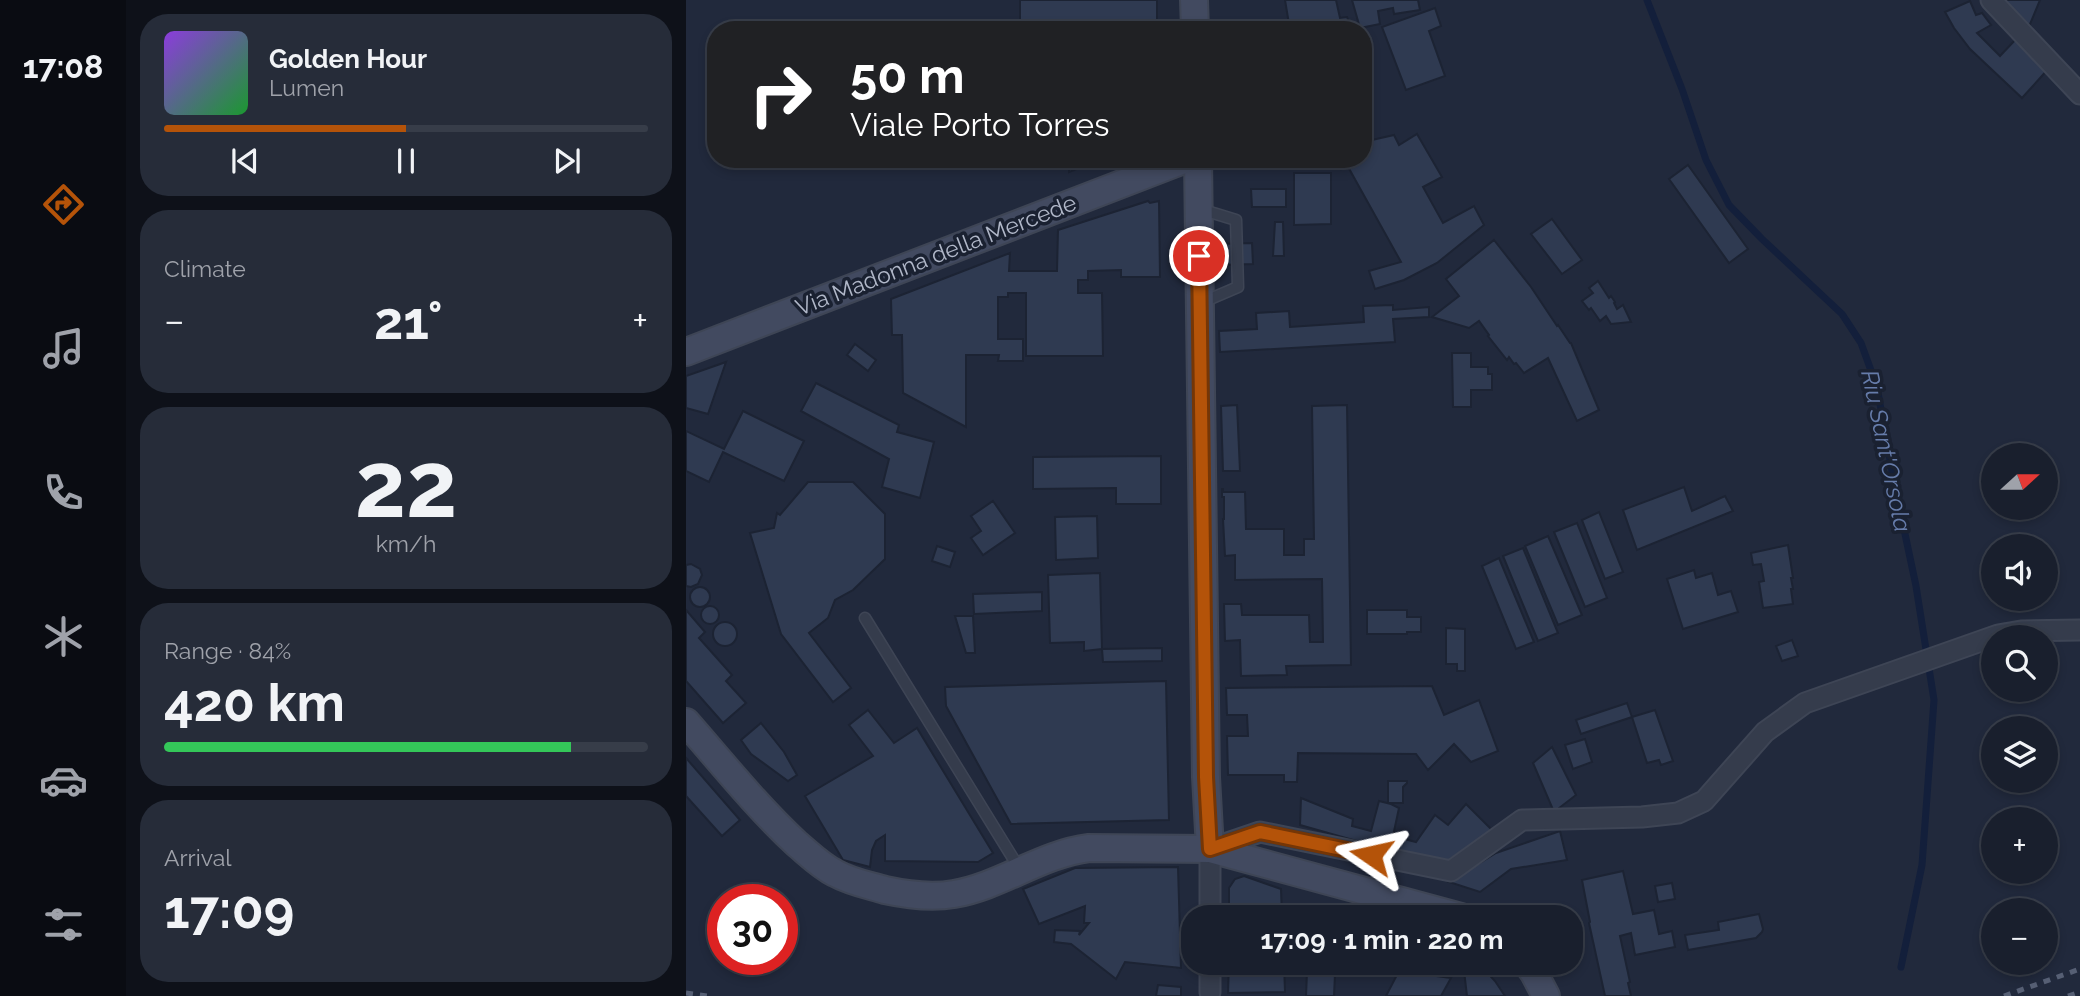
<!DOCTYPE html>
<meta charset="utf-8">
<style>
body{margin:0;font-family:Raleway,sans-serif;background:#262c39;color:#f1f3f6;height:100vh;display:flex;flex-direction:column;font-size:26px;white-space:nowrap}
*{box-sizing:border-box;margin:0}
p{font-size:23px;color:#9fa2aa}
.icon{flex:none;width:38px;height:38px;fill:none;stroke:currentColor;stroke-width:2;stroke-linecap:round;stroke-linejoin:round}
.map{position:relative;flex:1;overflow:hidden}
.side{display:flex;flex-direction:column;gap:14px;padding:14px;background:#0e1119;width:560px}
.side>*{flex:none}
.guide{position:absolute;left:21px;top:21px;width:665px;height:147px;border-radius:28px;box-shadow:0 4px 10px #0003,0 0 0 2px #373d49;background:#202124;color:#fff;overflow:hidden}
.needle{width:46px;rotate:69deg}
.buttons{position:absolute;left:1295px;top:443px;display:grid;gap:14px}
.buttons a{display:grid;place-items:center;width:77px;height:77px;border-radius:50%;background:#191f2d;box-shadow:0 4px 10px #0003,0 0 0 2px #373d49;font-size:35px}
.speed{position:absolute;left:21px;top:884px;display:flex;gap:14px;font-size:35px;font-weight:700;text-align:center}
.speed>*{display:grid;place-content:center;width:91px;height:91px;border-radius:50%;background:#191f2d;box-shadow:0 4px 10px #0003,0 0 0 2px #373d49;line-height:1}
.speed .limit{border:10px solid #d22;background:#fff;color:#111}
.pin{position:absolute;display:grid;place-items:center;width:60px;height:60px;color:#fff;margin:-30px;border:4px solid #fff;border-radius:50%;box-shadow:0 2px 7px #0007}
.me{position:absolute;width:77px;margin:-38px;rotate:281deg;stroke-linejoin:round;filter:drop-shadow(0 0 5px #0008)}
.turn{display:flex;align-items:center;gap:24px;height:147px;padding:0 28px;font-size:32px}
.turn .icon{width:91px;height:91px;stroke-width:2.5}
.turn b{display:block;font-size:49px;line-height:60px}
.big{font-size:52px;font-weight:700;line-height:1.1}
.side .tile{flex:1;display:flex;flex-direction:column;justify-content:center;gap:10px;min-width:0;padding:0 24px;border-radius:28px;background:#262c39}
.side .dial{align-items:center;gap:0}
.dial b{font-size:91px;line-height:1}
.song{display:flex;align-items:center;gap:21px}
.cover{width:84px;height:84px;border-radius:10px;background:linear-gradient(135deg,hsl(270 70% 55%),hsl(130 70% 35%))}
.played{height:7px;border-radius:4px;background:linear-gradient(90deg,#b45309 50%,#373d49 50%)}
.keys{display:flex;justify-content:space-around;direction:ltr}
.heat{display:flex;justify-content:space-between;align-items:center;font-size:38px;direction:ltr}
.charge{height:10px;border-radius:5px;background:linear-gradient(90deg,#34c759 84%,#373d49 0)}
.trip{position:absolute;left:495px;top:905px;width:402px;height:70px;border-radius:28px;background:#191f2d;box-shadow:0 4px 10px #0003,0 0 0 2px #373d49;font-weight:700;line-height:70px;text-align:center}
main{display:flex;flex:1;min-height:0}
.tab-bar{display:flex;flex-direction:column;width:126px;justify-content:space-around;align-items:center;background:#0a0c12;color:#9fa2aa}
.tab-bar .icon{width:49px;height:49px}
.tab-bar .on{color:#b45309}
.tab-bar b{font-size:32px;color:#f1f3f6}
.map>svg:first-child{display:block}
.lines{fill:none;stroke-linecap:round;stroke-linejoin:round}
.stream{stroke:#131f3b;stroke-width:7}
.building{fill:#2f3a51;stroke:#1c2333;stroke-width:2}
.service-casing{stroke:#3e4555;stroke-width:13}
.minor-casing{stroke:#3e4555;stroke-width:23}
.secondary-casing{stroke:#3e4555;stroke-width:30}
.service{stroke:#353c4c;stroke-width:10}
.minor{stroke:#353c4c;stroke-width:19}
.secondary{stroke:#424a60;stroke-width:26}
.rail{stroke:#565f74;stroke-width:5;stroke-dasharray:7 7;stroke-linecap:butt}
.route-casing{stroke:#753606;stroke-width:18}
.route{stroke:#b45309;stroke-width:12}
.labels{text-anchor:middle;stroke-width:7;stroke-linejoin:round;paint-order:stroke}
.street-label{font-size:23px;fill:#b0b7c8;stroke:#1a2131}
.water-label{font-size:24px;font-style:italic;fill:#667caa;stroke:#1a2131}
</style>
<main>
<nav class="tab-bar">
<b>17:08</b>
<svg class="icon on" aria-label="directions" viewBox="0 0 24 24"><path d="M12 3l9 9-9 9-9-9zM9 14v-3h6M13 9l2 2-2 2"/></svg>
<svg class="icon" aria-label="music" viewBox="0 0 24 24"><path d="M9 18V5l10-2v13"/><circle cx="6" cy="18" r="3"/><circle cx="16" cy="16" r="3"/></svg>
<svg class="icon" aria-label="phone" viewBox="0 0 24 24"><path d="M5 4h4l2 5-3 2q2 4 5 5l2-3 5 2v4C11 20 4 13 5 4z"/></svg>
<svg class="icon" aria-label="climate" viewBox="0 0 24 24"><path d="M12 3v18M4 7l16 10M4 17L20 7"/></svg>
<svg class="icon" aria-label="car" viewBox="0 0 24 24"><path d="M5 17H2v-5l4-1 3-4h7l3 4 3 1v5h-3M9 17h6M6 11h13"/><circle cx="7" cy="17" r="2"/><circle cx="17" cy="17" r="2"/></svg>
<svg class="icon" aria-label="filters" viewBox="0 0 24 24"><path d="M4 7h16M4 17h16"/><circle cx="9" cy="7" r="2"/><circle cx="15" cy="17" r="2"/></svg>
</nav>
<section class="side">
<div class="tile">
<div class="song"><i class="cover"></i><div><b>Golden Hour</b><p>Lumen</p></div></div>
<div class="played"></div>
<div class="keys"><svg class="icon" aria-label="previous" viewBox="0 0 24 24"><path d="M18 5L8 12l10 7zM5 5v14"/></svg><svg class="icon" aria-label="pause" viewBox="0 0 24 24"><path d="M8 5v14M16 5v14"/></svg><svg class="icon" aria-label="next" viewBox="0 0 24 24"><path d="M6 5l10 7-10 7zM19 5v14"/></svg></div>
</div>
<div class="tile"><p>Climate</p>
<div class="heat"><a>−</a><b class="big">21°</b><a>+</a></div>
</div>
<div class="tile dial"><b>22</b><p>km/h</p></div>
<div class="tile"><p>Range · 84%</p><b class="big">420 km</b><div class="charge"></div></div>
<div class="tile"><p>Arrival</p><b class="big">17:09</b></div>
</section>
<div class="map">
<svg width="1394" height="996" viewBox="0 0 1394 996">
<rect width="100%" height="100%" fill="#21293c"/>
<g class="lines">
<polyline class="stream" points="961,0 996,89 1020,160 1043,205 1076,239 1156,314 1175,343 1191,387 1207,477 1230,586 1248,700 1236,865 1215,967"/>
</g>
<g class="building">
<rect x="334" y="0" width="137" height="30"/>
<polygon points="599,0 650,0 654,18 661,17 666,30 604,30"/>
<polygon points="666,0 732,0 734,10 708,14 707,8 692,11 694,24 674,28"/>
<polygon points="1312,0 1354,0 1342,29"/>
<polygon points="1284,1 1290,15 1296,13 1305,25 1291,33 1314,56 1331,38 1363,68 1336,98 1284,49 1268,28 1259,12"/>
<polygon points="749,8 755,26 743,31 759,76 720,90 696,27"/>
<polygon points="731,134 756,177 737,187 757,223 788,206 798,225 751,263 718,280 689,289 683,271 715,262 661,165 655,169 650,159 677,159 677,142 708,135 713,145"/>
<polygon points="383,159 415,159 383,172"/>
<polygon points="1002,165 1062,249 1043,263 983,179"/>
<polygon points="608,173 645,173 645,224 608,225"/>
<polygon points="565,189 600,189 600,207 566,207"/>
<polygon points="462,201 464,203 473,201 474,277 435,277 435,270 402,271 402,280 392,280 392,293 416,293 417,356 340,356 340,293 322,293 322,297 312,297 312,339 337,339 337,361 312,361 313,355 280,355 280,427 217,393 216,335 206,335 205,299 324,253 323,271 371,271 372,230"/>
<polygon points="866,219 896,260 876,274 845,234"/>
<polygon points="589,222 597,222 598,256 587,256"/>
<polygon points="808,240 845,287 871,326 872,325 884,343 885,343 913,410 891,421 862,358 838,373 830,363 828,364 823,357 821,360 802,336 803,335 793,321 783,328 746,317 773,296 760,279"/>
<polygon points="566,243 567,264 534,265 533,244"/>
<polygon points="912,281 923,298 925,296 929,302 928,303 931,309 937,305 945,322 925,324 920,316 914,321 905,308 903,310 896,301 907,293 903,288"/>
<polygon points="707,305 707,310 743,307 743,317 707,319 709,342 534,352 533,331 571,329 570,313 603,311 604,327 678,322 677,306"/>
<polygon points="169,344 190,360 182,371 161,355"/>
<polygon points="766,353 785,353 785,367 802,367 802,374 806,374 806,390 785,390 785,407 767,407"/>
<polygon points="40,362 22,414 0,408 0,376"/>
<polygon points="130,383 213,425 211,432 248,442 234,498 196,487 203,459 115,411"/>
<polygon points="551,405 554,471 537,471 535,406"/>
<polygon points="661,405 665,665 600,666 601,675 555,676 554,640 539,641 538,604 555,604 556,615 623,615 624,642 637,642 636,579 549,580 549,555 539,556 537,519 538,519 538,497 536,497 536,489 537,489 537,492 559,492 560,529 598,529 598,555 618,555 618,539 628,539 626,406"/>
<polygon points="57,411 118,441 98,481 37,452 23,482 0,471 0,431 38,449"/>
<polygon points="475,456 475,504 430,504 430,488 347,489 347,457"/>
<polygon points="122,482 167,482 199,514 199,559 167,590 149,600 142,618 123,633 165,688 147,702 95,634 64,533 88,528 91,513 94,515"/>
<polygon points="998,487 1006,511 1039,496 1047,511 951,550 937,510"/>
<polygon points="307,501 329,533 297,555 285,538 295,531 285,516"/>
<polygon points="913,512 937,572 919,579 896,520"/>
<polygon points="411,516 412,558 370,560 369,517"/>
<polygon points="891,523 921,598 899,607 868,532"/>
<polygon points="862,536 896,615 872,625 839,546"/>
<polygon points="1102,545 1107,578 1105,578 1107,589 1105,589 1107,604 1077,608 1073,582 1078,581 1075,564 1067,565 1065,553"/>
<polygon points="251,546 269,552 264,567 246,561"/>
<polygon points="837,548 872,633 852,641 817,556"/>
<polygon points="813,558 848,642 830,649 796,566"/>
<polygon points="5,564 14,569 16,575 12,584 5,587 0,586 0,565"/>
<polygon points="1008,570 1010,578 1026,573 1032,595 1045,591 1052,612 997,629 981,579"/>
<polygon points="414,573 416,649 398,651 398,642 364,643 362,575"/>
<circle cx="14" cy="597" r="10"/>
<polygon points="356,592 356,611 288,614 287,594"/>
<circle cx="24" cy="615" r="9"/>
<polygon points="0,610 19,632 13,638 46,675 40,681 60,703 37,723 0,681"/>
<polygon points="681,610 721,610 721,617 735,617 735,632 721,632 721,634 681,634"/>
<polygon points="269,616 287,616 289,653 280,653"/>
<circle cx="39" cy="634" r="12"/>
<polygon points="760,628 779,629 779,671 771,671 771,664 760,664"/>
<polygon points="1106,640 1112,656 1096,661 1090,646"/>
<polygon points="476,648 476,661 417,662 416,649"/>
<polygon points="480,681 483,820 325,824 260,706 259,687"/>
<polygon points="746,686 758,715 793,700 812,751 785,762 768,744 742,770 730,754 612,753 611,782 598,782 598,775 542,775 541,736 562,736 561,715 541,715 540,688"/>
<polygon points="941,703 946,717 895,734 890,720"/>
<polygon points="182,710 208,743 231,728 307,853 292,862 199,861 199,835 190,841 186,850 184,867 157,860 119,796 187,756 163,725"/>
<polygon points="969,710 987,761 975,765 973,760 961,763 946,717"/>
<polygon points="75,723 98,752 111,775 102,781 65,754 55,740"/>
<polygon points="899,739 906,762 887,769 879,745"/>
<polygon points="866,747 890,795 868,812 847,763"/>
<polygon points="0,758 54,820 36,836 0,796"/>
<polygon points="702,781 721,781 721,783 717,787 717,803 702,803"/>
<polygon points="615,798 667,819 666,826 685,831 693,801 705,804 713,808 707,836 730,842 749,815 762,825 780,804 807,831 755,865 614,825"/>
<polygon points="874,831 881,860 825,869 794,892 763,882 810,853"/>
<polygon points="492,867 495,968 439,962 430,979 385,944 368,942 369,930 394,931 393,935 403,923 398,923 399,906 353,924 337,889 389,868"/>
<polygon points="937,871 947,914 968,910 973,934 986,931 989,947 949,955 945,933 934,936 944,982 942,983 945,996 919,996 903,923 904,922 896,880"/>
<polygon points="558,876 595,889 596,917 543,917 543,888 549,879"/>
<polygon points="986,883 989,899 972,902 969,886"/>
<polygon points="667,911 693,917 665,917"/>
<polygon points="1073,914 1077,929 1076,932 1070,938 1002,950 999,935 1033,930 1032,922"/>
<polygon points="543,962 598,962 599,992 542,993"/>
<polygon points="777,962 788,962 794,965 809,981 819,996 781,996"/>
<polygon points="713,971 765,978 755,996 700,996"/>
<polygon points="621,972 649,974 648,996 620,996"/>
<polygon points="472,985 495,987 495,996 470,996"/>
</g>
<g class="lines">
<defs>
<g id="service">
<polyline points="514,209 550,220 552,287 517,302"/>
<polyline points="179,618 333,868"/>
</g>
<g id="minor">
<polyline points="1305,0 1394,94"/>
<polyline points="524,917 524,849 574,832 765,871 836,820 956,817 992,813 1018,801 1079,732 1119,703 1312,635 1335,631 1394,630"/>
<polyline points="524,992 524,962"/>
</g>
<g id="secondary">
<polyline points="508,0 509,30"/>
<polyline points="512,159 520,777 524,849"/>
<polyline points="0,352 500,159"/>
<path d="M0,722C36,763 71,807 111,844C123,854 135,866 149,873C165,882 182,885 199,890C222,895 245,898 268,894C315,886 355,854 403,848L524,849L775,917"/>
<polyline points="840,962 848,973 860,996"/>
</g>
</defs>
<use href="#service" class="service-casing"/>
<use href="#minor" class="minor-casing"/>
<use href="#secondary" class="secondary-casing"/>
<use href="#service" class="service"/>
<use href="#minor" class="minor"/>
<use href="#secondary" class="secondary"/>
<g class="rail">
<polyline points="0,993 21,996"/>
<polyline points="1318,996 1394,969"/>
<polyline points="1382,996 1394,992"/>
</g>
</g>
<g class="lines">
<defs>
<polyline id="route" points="513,256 520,777 524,849 574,832 685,855"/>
</defs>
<use href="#route" class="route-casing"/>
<use href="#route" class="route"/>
</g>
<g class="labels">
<g class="street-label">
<text transform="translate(250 255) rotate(-21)" y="8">Via Madonna della Mercede</text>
</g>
<g class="water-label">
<text transform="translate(1200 451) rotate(78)" y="8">Riu Sant'Orsola</text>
</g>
</g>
</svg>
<div class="buttons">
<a><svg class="needle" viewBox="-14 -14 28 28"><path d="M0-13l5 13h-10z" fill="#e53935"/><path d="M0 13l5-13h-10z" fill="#9fa2aa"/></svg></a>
<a><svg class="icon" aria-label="sound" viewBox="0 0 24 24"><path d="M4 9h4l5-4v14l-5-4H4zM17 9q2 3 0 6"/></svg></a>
<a><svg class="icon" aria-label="search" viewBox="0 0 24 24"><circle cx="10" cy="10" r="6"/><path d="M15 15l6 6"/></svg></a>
<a><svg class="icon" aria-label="layers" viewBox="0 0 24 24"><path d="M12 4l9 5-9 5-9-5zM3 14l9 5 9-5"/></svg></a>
<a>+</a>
<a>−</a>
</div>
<div class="speed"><div class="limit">30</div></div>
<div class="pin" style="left:513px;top:256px;background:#d93025"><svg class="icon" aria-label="arrive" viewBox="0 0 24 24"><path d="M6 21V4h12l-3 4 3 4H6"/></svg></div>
<svg class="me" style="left:685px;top:855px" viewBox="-20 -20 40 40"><path d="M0-17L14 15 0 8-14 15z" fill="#b45309" stroke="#fff" stroke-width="4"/></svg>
<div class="trip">17:09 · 1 min · 220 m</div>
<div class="guide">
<div class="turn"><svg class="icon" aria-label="right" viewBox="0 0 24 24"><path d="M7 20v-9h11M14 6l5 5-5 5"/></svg><div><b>50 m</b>Viale Porto Torres</div></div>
</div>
</div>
</main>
